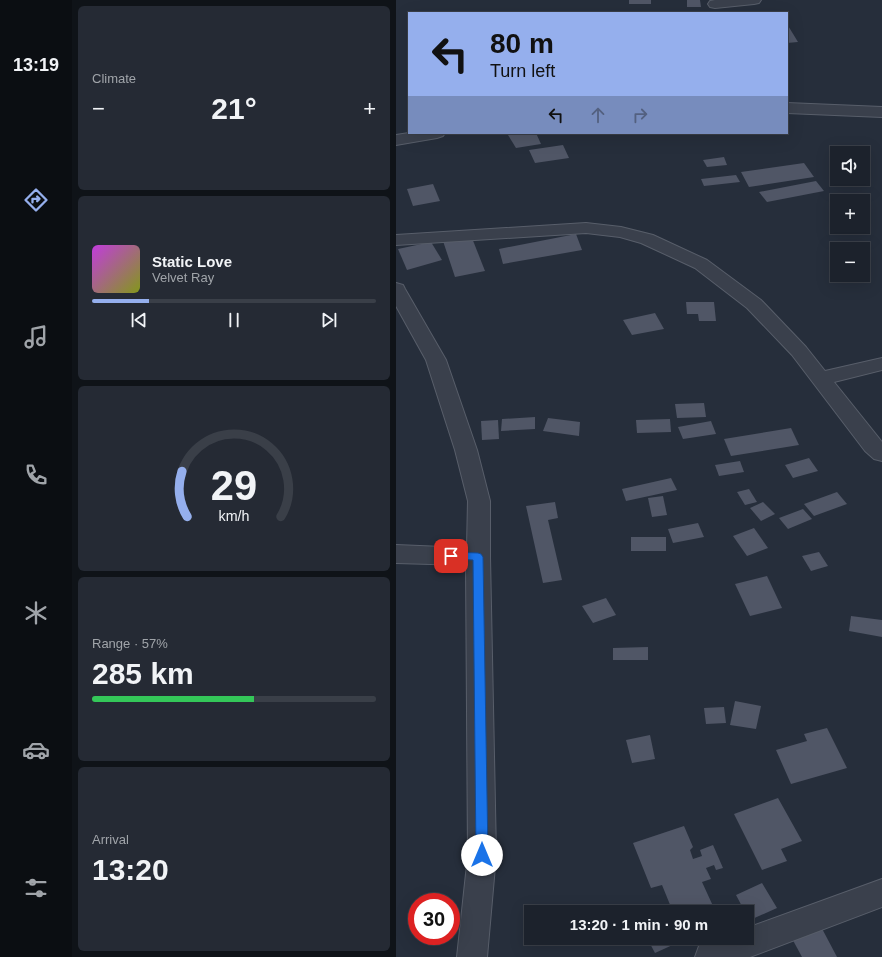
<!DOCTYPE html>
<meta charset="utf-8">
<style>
body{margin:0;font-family:Arial,sans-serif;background:#252a34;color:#f1f3f6;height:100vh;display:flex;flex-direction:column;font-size:15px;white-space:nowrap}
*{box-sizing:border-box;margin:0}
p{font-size:13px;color:#a0a4a9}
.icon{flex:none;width:22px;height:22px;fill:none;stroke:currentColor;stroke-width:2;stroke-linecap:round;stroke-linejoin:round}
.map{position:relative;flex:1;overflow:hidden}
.panel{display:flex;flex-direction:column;gap:6px;padding:6px;background:#0f1318;width:324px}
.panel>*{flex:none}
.hud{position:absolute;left:12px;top:12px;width:380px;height:122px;border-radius:0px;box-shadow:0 4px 16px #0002,0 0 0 1px #3a3f48;background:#95afed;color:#111;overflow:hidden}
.tools{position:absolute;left:434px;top:146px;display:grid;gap:8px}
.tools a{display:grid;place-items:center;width:40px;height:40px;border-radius:0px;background:#1c222c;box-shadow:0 4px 16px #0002,0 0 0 1px #3a3f48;font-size:20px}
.speed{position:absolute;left:12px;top:893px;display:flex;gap:8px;font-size:20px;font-weight:700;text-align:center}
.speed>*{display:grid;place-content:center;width:52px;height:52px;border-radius:50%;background:#1c222c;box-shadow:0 4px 16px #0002,0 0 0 1px #3a3f48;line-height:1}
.speed .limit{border:6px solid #d22;background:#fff;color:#111}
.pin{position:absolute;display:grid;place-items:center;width:34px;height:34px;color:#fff;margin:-17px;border-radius:8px;box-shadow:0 2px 6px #0006}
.me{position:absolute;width:44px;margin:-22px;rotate:0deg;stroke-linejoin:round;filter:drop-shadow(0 0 3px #0008)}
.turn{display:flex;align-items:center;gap:14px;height:84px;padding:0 16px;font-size:18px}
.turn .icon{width:52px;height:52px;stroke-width:2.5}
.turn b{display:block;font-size:28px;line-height:34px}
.lanes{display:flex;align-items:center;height:38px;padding:0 16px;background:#0003;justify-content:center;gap:20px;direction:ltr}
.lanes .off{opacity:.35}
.big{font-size:30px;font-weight:600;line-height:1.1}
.panel .card{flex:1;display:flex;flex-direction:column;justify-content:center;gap:6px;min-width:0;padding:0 14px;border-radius:6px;background:#252a34}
.panel .dial{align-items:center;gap:0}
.dial svg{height:104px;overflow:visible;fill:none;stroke:#3a3f48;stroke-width:7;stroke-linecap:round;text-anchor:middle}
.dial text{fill:#f1f3f6;stroke:none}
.song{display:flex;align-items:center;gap:12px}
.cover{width:48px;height:48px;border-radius:6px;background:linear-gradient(135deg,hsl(290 70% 55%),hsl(70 70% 35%))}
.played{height:4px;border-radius:2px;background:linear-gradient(90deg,#95afed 20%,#3a3f48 20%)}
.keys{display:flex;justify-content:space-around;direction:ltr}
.heat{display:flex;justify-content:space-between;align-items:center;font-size:22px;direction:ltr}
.charge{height:6px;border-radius:3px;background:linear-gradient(90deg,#34c759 57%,#3a3f48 0)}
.trip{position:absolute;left:128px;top:905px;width:230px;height:40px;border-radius:0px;background:#1c222c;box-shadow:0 4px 16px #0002,0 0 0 1px #3a3f48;font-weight:600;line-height:40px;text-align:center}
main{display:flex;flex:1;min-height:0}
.tab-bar{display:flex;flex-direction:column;width:72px;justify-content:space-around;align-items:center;background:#0b0e12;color:#a0a4a9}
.tab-bar .icon{width:28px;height:28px}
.tab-bar .selected{color:#95afed}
.tab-bar b{font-size:18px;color:#f1f3f6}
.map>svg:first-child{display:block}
.building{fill:#505666}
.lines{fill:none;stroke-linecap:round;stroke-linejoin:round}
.street-casing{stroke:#585e6a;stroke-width:2}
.street{fill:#3a404c;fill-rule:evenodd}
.route{fill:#1a73e8;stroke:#114b97}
</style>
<main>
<nav class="tab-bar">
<b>13:19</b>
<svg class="icon selected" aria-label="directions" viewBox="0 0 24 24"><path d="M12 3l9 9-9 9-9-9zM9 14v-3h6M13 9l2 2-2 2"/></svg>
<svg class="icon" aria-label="music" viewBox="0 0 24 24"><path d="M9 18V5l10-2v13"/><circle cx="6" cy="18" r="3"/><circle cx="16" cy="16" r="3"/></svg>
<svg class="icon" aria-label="phone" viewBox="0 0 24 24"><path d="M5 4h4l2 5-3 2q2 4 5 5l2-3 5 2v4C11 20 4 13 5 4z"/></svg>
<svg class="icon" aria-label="climate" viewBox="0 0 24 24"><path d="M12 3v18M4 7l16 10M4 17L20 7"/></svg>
<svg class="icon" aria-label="car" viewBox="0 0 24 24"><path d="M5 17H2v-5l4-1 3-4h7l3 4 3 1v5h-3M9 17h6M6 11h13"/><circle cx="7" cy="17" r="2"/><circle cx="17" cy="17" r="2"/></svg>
<svg class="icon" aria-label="filters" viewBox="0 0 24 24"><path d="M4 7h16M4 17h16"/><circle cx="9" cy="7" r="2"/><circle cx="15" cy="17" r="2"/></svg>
</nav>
<section class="panel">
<div class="card"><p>Climate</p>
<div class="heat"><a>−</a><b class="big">21°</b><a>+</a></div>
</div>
<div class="card">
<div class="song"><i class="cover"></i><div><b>Static Love</b><p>Velvet Ray</p></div></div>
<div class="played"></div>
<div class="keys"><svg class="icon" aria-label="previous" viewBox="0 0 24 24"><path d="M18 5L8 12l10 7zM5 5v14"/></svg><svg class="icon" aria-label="pause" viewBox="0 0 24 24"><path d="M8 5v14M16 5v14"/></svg><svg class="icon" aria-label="next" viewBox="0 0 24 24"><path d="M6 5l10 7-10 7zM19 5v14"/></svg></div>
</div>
<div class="card dial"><svg viewBox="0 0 100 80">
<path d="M14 69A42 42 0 1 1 86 69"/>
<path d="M14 69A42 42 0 0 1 10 34" stroke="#95afed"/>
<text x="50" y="56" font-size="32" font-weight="700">29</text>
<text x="50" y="72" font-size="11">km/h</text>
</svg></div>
<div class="card"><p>Range · 57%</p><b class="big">285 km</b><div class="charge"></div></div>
<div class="card"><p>Arrival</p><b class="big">13:20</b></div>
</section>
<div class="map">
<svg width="486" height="957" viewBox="0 0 486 957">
<rect width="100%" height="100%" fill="#262e3b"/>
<g class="building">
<rect x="233" y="0" width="22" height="4"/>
<polygon points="291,0 304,0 305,7 291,7"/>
<polygon points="391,24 402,42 391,43"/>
<polygon points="123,133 140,133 145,144 120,148 112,135"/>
<polygon points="167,145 173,158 139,163 133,150"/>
<polygon points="328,157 331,165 311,167 307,160"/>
<polygon points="408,163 418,177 353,187 345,172"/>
<polygon points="340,175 344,182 308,186 305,179"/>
<polygon points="420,181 428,191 371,202 363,192"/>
<polygon points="37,184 44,201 17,206 11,189"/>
<polygon points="180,234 186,250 107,264 103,249"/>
<polygon points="76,238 89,271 59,277 47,241"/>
<polygon points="35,242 46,260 11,270 2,249"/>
<polygon points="290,302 318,302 320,321 303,321 302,314 291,314"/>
<polygon points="259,313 268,329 236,335 227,320"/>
<polygon points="308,403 310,417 281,418 279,404"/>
<polygon points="139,417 139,429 105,431 106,419"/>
<polygon points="152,418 184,422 183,436 147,431"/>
<polygon points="274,419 275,432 241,433 240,420"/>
<polygon points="102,420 103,439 86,440 85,421"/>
<polygon points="315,421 320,434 287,439 282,427"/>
<polygon points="395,428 403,445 335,456 328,439"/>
<polygon points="413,458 422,471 397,478 389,465"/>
<polygon points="344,461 348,472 323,476 319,465"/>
<polygon points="275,478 281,490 230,501 226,489"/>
<polygon points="353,489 361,502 349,505 341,492"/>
<polygon points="441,492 451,504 418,516 408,504"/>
<polygon points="267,496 271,515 256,517 252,498"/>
<polygon points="159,502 162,518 152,520 166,580 147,583 130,506"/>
<polygon points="367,502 379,514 365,521 354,508"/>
<polygon points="407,509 416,519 392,529 383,518"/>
<polygon points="302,523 308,537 277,543 272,529"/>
<polygon points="358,528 372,548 351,556 337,536"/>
<rect x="235" y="537" width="35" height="14"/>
<polygon points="423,552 432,566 415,571 406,556"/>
<polygon points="371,576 386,608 354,616 339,584"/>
<polygon points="210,598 220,615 197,623 186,606"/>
<polygon points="455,616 486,620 486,637 453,631"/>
<polygon points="252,647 252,660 217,660 217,648"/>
<polygon points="339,701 365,706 360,729 334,725"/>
<polygon points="328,707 330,723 310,724 308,708"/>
<polygon points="431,728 451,768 395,784 380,750 411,741 408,734"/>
<polygon points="254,735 259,759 236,763 230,740"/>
<polygon points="382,798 406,841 385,849 391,861 366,870 338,814"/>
<polygon points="288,826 297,847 294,850 297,859 306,856 304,850 317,845 327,868 320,870 318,865 310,868 315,879 306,882 317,906 299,912 277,912 266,885 255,888 237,843"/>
<polygon points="366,883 381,908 354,920 351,912 349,912 340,895"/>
<polygon points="422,921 441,957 406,957 393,933"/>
<polygon points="251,938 279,938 281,943 259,953"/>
</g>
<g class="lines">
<defs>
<g id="street">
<polygon points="319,0 365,0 363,3 358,4 319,8 314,7 312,4 314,1"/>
<polygon points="391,103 486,107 486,117 391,113"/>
<polygon points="13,133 49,133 47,136 41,138 0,145 0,135"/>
<polygon points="190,223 225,227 257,235 311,260 365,300 410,347 429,371 486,358 486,370 438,382 486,442 486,461 478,459 469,451 396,355 351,308 299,268 245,243 224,237 190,233 0,245 0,235"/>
<polygon points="0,283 7,285 9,289 50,360 81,450 94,501 94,557 100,855 91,957 61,957 72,855 70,565 0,563 0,545 71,548 72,501 59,450 30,360 0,306"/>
<polygon points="486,879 486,907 354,957 299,957 303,946 325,938 351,938 351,928"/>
</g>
</defs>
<use href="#street" class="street-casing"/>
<use href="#street" class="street"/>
</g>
<polygon class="route" points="55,552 82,553 85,554 87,557 92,855 91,858 86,860 82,858 80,855 77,560 51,559 50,556 51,554"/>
</svg>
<div class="tools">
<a><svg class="icon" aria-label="sound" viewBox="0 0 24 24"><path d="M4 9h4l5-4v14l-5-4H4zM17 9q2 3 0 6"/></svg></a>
<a>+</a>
<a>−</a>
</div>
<div class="speed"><div class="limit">30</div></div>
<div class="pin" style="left:55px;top:556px;background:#d93025"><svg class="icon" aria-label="arrive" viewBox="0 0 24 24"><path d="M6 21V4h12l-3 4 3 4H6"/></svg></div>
<svg class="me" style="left:86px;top:855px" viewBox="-20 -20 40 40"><circle r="19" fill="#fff"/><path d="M0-13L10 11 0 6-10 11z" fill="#1a73e8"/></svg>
<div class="trip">13:20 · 1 min · 90 m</div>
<div class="hud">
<div class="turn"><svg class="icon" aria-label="left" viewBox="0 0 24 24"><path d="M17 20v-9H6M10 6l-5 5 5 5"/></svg><div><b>80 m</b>Turn left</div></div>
<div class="lanes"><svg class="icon" aria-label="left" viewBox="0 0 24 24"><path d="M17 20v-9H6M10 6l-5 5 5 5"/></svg><svg class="icon off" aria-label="ahead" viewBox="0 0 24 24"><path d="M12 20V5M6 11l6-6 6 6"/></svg><svg class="icon off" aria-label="right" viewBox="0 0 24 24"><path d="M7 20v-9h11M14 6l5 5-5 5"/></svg></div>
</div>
</div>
</main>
